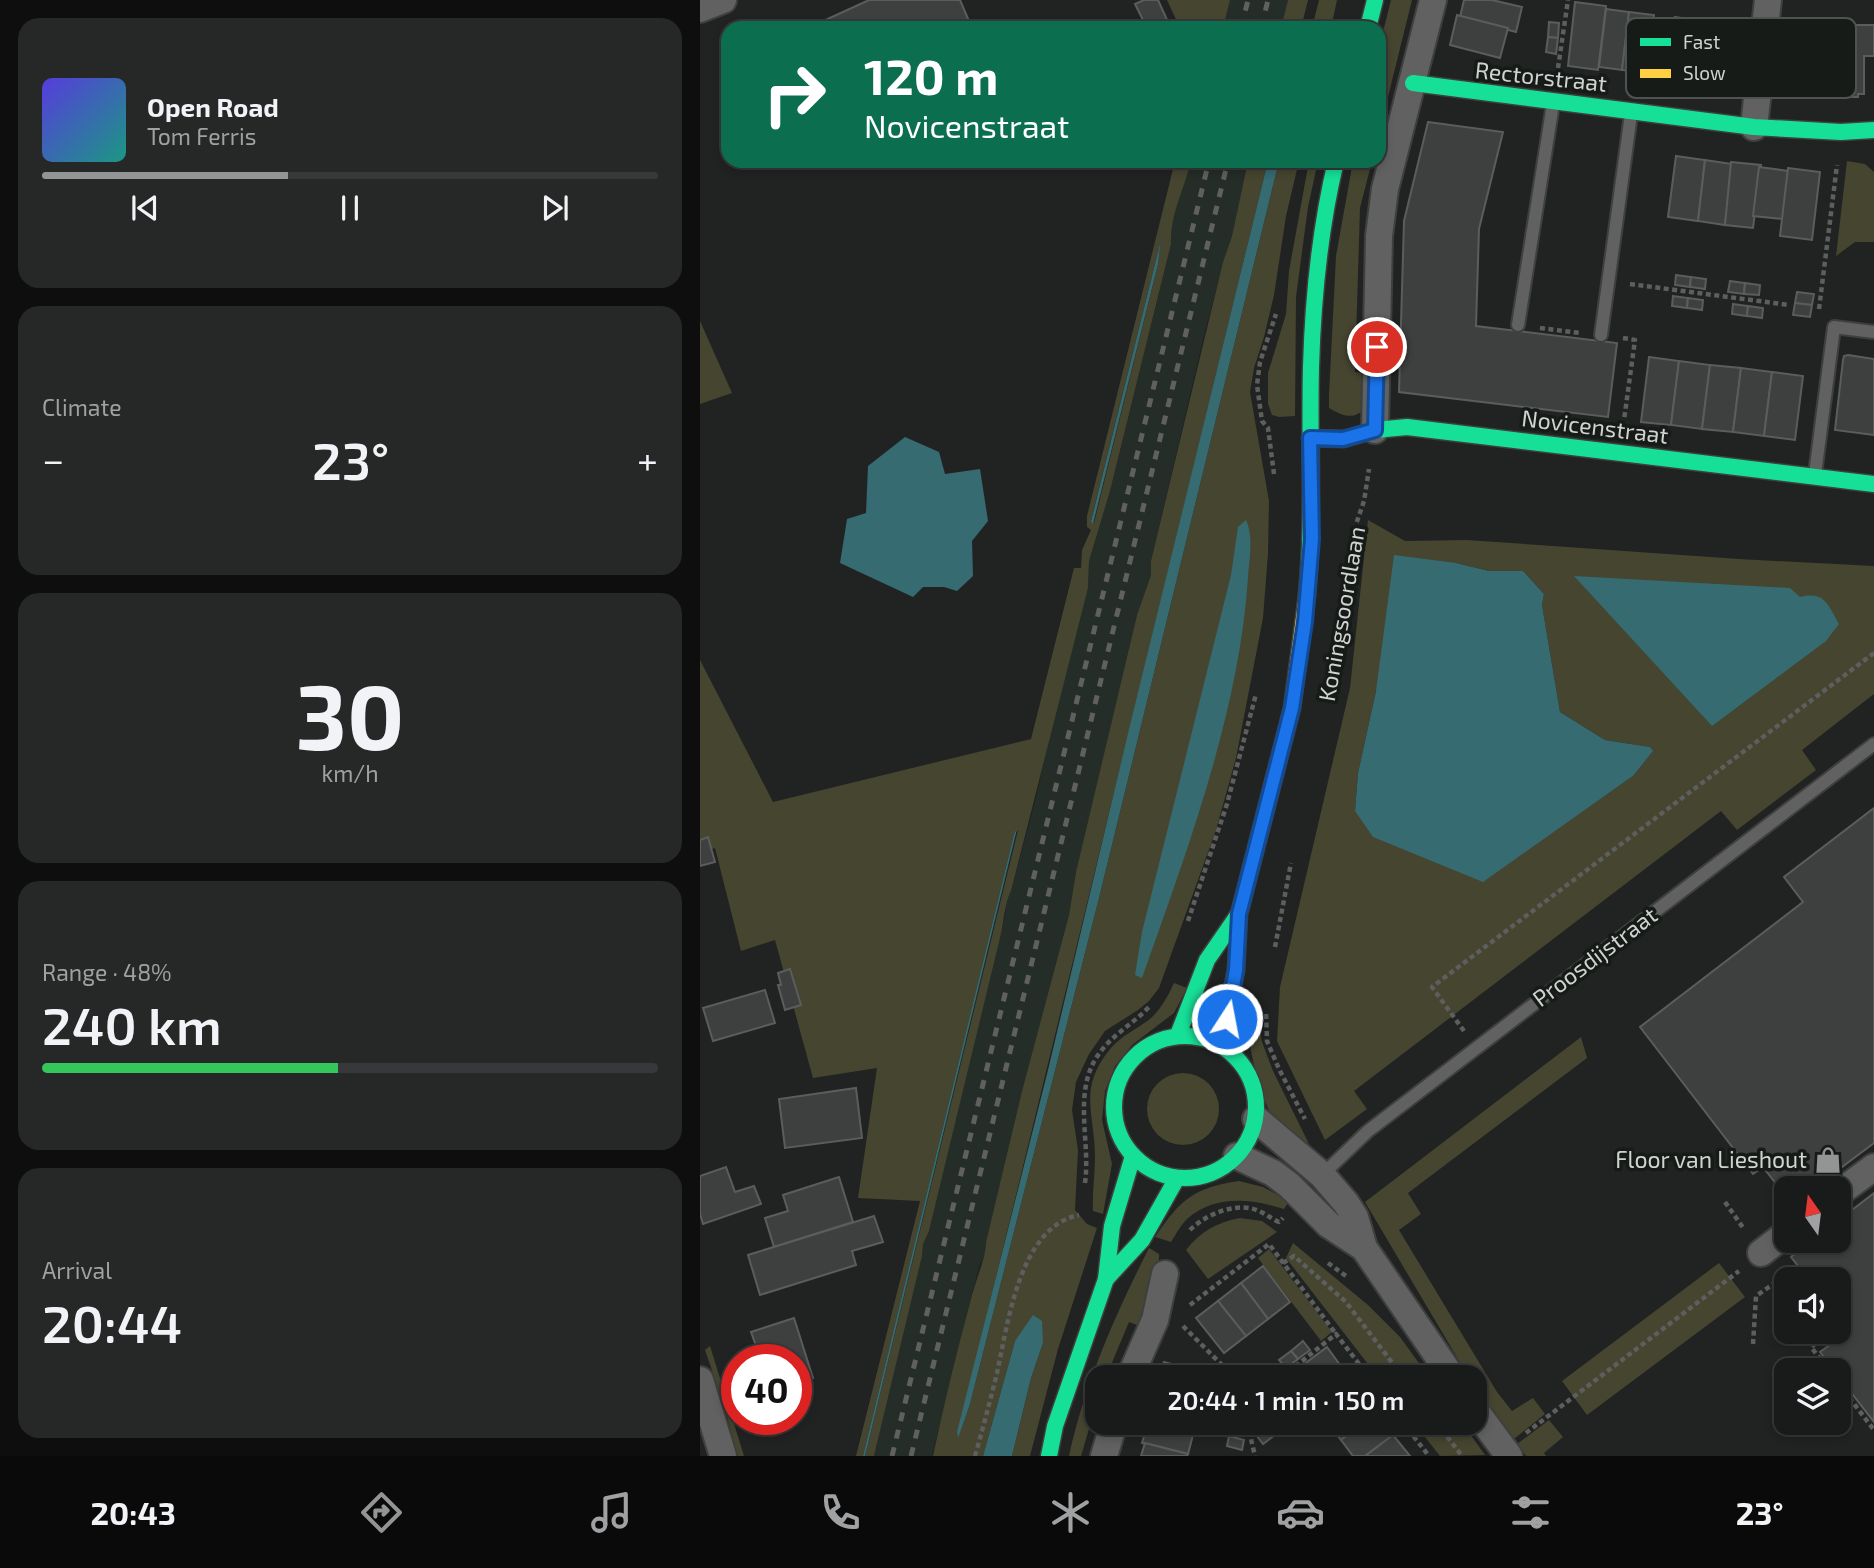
<!DOCTYPE html>
<meta charset="utf-8">
<style>
body{margin:0;font-family:"Exo 2",sans-serif;background:#262727;color:#f1f3f6;height:100vh;display:flex;flex-direction:column;font-size:26px;white-space:nowrap}
*{box-sizing:border-box;margin:0}
p{font-size:23px;color:#9fa1a2}
.icon{flex:none;width:38px;height:38px;fill:none;stroke:currentColor;stroke-width:2;stroke-linecap:round;stroke-linejoin:round}
.map{position:relative;flex:1;overflow:hidden}
.details{display:flex;flex-direction:column;gap:18px;padding:18px;background:#0e0e0e;width:700px}
.details>*{flex:none}
.top-card{position:absolute;left:21px;top:21px;width:665px;height:147px;border-radius:21px;box-shadow:0 4px 10px #0003,0 0 0 2px #373839;background:#0b6e4f;color:#fff;overflow:hidden}
.needle{width:46px;rotate:346deg}
.tools{position:absolute;left:1074px;top:1176px;display:grid;gap:14px}
.tools a{display:grid;place-items:center;width:77px;height:77px;border-radius:14px;background:#191a1a;box-shadow:0 4px 10px #0003,0 0 0 2px #373839;font-size:35px}
.speed{position:absolute;left:21px;top:1344px;display:flex;gap:14px;font-size:35px;font-weight:700;text-align:center}
.speed>*{display:grid;place-content:center;width:91px;height:91px;border-radius:50%;background:#191a1a;box-shadow:0 4px 10px #0003,0 0 0 2px #373839;line-height:1}
.speed .limit{border:10px solid #d22;background:#fff;color:#111}
.pin{position:absolute;display:grid;place-items:center;width:60px;height:60px;color:#fff;margin:-30px;border:4px solid #fff;border-radius:50%;box-shadow:0 2px 7px #0007}
.me{position:absolute;width:77px;margin:-38px;rotate:11deg;stroke-linejoin:round;filter:drop-shadow(0 0 5px #0008)}
.turn{display:flex;align-items:center;gap:24px;height:147px;padding:0 28px;font-size:32px}
.turn .icon{width:91px;height:91px;stroke-width:2.5}
.turn b{display:block;font-size:49px;line-height:60px}
.big{font-size:52px;font-weight:600;line-height:1.1}
.details .tile{flex:1;display:flex;flex-direction:column;justify-content:center;gap:10px;min-width:0;padding:0 24px;border-radius:21px;background:#262727}
.details .dial{align-items:center;gap:0}
.dial b{font-size:91px;line-height:1}
.song{display:flex;align-items:center;gap:21px}
.cover{width:84px;height:84px;border-radius:10px;background:linear-gradient(135deg,hsl(250 70% 55%),hsl(170 70% 35%))}
.played{height:7px;border-radius:4px;background:linear-gradient(90deg,#939594 40%,#373839 40%)}
.keys{display:flex;justify-content:space-around;direction:ltr}
.heat{display:flex;justify-content:space-between;align-items:center;font-size:38px;direction:ltr}
.charge{height:10px;border-radius:5px;background:linear-gradient(90deg,#34c759 48%,#373839 0)}
.trip{position:absolute;left:385px;top:1365px;width:402px;height:70px;border-radius:21px;background:#191a1a;box-shadow:0 4px 10px #0003,0 0 0 2px #373839;font-weight:600;line-height:70px;text-align:center}
.tab-bar{display:flex;height:112px;justify-content:space-around;align-items:center;background:#0a0a0a;color:#9fa1a2}
.tab-bar .icon{width:49px;height:49px}
.tab-bar .current{color:#939594}
.tab-bar b{font-size:32px;color:#f1f3f6}
main{display:flex;flex:1;min-height:0}
.map>svg:first-child{display:block}
.built{fill:#242d27}
.green{fill:#454530;fill-rule:evenodd}
.water{fill:#356b71}
.building{fill:#3e403f;stroke:#5b5d5c;stroke-width:2}
.lines{fill:none;stroke-linecap:round;stroke-linejoin:round}
.lane-casing{stroke:#3e403e;stroke-width:16}
.street-casing{stroke:#3e403e;stroke-width:30}
.fast-casing{stroke:#3e403e;stroke-width:19}
.slow-casing{stroke:#3e403e;stroke-width:19}
.path{stroke:#5d5f5e;stroke-width:4.5;stroke-dasharray:5 3.5;stroke-linecap:butt}
.lane{stroke:#606160;stroke-width:12}
.street{stroke:#606160;stroke-width:26}
.fast{stroke:#16e098;stroke-width:16}
.slow{stroke:#ffcf43;stroke-width:16}
.rail{stroke:#5f605f;stroke-width:5;stroke-dasharray:9 9;stroke-linecap:butt}
.route-casing{stroke:#114b97;stroke-width:18}
.route{stroke:#1a73e8;stroke-width:12}
.labels{text-anchor:middle;stroke-width:7;stroke-linejoin:round;paint-order:stroke}
.street-label{font-size:23px;fill:#d0d3d1;stroke:#171b18}
.poi-label{font-size:23px;fill:#d0d3d1;stroke:#171b18;text-anchor:end}
.key{fill:#171b18;stroke:#4e5250;stroke-width:2}
.key-label{font-size:19px;fill:#d0d3d1}
</style>
<main>
<section class="details">
<div class="tile">
<div class="song"><i class="cover"></i><div><b>Open Road</b><p>Tom Ferris</p></div></div>
<div class="played"></div>
<div class="keys"><svg class="icon" aria-label="previous" viewBox="0 0 24 24"><path d="M18 5L8 12l10 7zM5 5v14"/></svg><svg class="icon" aria-label="pause" viewBox="0 0 24 24"><path d="M8 5v14M16 5v14"/></svg><svg class="icon" aria-label="next" viewBox="0 0 24 24"><path d="M6 5l10 7-10 7zM19 5v14"/></svg></div>
</div>
<div class="tile"><p>Climate</p>
<div class="heat"><a>−</a><b class="big">23°</b><a>+</a></div>
</div>
<div class="tile dial"><b>30</b><p>km/h</p></div>
<div class="tile"><p>Range · 48%</p><b class="big">240 km</b><div class="charge"></div></div>
<div class="tile"><p>Arrival</p><b class="big">20:44</b></div>
</section>
<div class="map">
<svg width="1174" height="1456" viewBox="0 0 1174 1456">
<rect width="100%" height="100%" fill="#212322"/>
<g class="built">
<polygon points="530,0 588,0 581,28 523,28"/>
<polygon points="491,161 548,161 532,236 523,263 505,331 451,561 451,575 437,615 376,872 369,915 322,1091 286,1242 286,1252 279,1266 232,1456 174,1456 222,1256 223,1244 229,1231 300,938 306,911 305,904 311,891 335,802 362,683 388,588 389,561 410,491 456,306 471,244 470,225 473,214"/>
</g>
<g class="green">
<polygon points="467,0 530,0 523,28 480,28"/>
<polygon points="588,0 608,0 601,28 581,28"/>
<polygon points="619,0 637,0 631,28 612,28"/>
<polygon points="691,0 712,0 679,133 679,48"/>
<path d="M475,161H491C484,190 470,214 471,244L410,491L389,561L388,588L311,891C304,904 304,923 300,938L229,1231L223,1244L222,1256L174,1456H165L318,830L314,834L163,1456H156L220,1201L158,1198L177,1068L113,1078L75,940L41,951L15,848L0,853V660L73,802L331,739L374,568H381L382,550L391,530L387,527V516ZM461,240L458,264L394,523L391,520Z"/>
<path d="M548,161H568L257,1437L270,1404L399,898L579,161H599L586,216L574,295L564,337L554,368L550,392L569,501L568,554L563,618L536,758L516,830L459,988L449,1001L438,1010L405,1031L389,1054L376,1082L372,1110L378,1150L375,1210L387,1224L397,1228L358,1349L330,1456H312L331,1378L343,1343L315,1341L283,1456H233C244,1403 257,1351 271,1299C275,1282 286,1258 286,1242L322,1091L369,915L376,872L437,615L451,575V561L523,262L532,236Z"/>
<polygon points="609,161 618,161 608,207 596,297 595,416 579,417 572,415 568,404 568,373 586,314 589,271"/>
<path d="M653,161H672L660,208L655,372L663,373L664,409C653,421 641,415 629,408V395L636,256Z"/>
<polygon points="1147,161 1165,164 1174,172 1174,242 1155,242 1136,256"/>
<polygon points="0,321 32,393 0,404"/>
<path d="M668,520L705,541L767,540L1039,559L1174,566V694L1102,750L1116,770L1037,830L1021,811L654,1091L667,1109L625,1140L577,1041L580,987L650,688ZM756,563L789,571H823L844,594L842,605L860,712L905,740L950,747L952,752L934,775L655,811L658,773L676,691Z"/>
<path d="M474,983L487,988L474,1013L432,1045L415,1066L405,1091L402,1120L412,1164L403,1214L393,1211C392,1193 395,1175 395,1157C395,1113 377,1089 411,1048C422,1035 437,1029 450,1019C461,1009 468,996 474,983Z"/>
<path d="M546,1004L556,1007L562,1042L573,1071L609,1144C598,1140 588,1137 580,1128C560,1106 545,1035 546,1004Z"/>
<polygon points="881,1037 887,1058 708,1193 721,1214 699,1230 797,1392 812,1411 833,1398 845,1414 814,1439 775,1386 775,1377 768,1376 665,1202"/>
<circle cx="483" cy="1109" r="36"/>
<path d="M539,1181L563,1187L589,1201L584,1209C551,1199 516,1194 487,1219C481,1225 476,1234 471,1242L455,1237C481,1199 493,1188 539,1181Z"/>
<path d="M540,1218L562,1221L577,1232L508,1279L486,1250C500,1232 517,1222 540,1218Z"/>
<polygon points="593,1243 668,1305 700,1337 729,1377 678,1377 586,1258"/>
<path d="M449,1248L459,1254C460,1268 450,1279 447,1292C445,1304 444,1314 440,1326L429,1322L406,1377H397V1402L381,1456H369C385,1383 415,1315 449,1248Z"/>
<polygon points="569,1249 632,1332 621,1341 558,1258"/>
<polygon points="1019,1263 1045,1297 887,1415 862,1381"/>
<polygon points="10,1346 44,1456 37,1456 25,1408 5,1350"/>
<polygon points="849,1420 863,1437 844,1453 846,1456 826,1456 817,1444"/>
<polygon points="714,1423 762,1423 785,1455 740,1456"/>
</g>
<g class="water">
<polygon points="568,161 579,161 399,898 270,1404 258,1438 257,1432 348,1070 430,725"/>
<polygon points="461,240 458,264 393,524 391,521"/>
<polygon points="205,437 239,452 245,474 280,469 288,521 272,541 273,576 257,591 244,587 223,587 213,597 140,563 147,519 166,513 168,466"/>
<path d="M546,520C554,537 549,560 548,578C539,713 487,851 442,978L435,975L442,932L531,575L538,527Z"/>
<polygon points="694,555 756,563 789,571 823,571 844,594 842,605 860,712 905,740 950,747 953,751 934,775 783,882 673,837 655,811 658,773 676,691"/>
<path d="M874,576L1090,588L1100,597C1125,591 1128,605 1139,624L1126,641L1012,726Z"/>
<polygon points="317,829 165,1456 163,1456 314,834"/>
<polygon points="333,1315 342,1321 343,1343 331,1378 312,1456 283,1456 315,1341"/>
</g>
<g class="building">
<polygon points="169,0 260,0 272,28 245,28 242,22 229,28 108,28"/>
<polygon points="444,0 458,0 469,24 461,28 434,28 444,22 435,4"/>
<polygon points="764,0 792,0 822,7 816,32 760,17"/>
<polygon points="875,2 906,6 898,70 868,66"/>
<polygon points="906,9 929,12 922,70 899,67"/>
<polygon points="929,12 954,15 945,73 922,70"/>
<polygon points="757,15 808,28 800,58 750,45"/>
<polygon points="975,17 1002,21 993,79 969,75"/>
<polygon points="849,22 859,23 858,38 848,37"/>
<polygon points="1133,25 1174,25 1174,56 1164,56 1164,94 1158,94 1158,97 1137,97 1137,94 1133,94"/>
<polygon points="848,37 858,38 856,54 846,52"/>
<polygon points="728,122 803,132 779,229 776,326 917,343 908,417 699,392 704,221"/>
<polygon points="976,156 1005,160 998,221 968,217"/>
<polygon points="1005,160 1032,164 1025,225 998,221"/>
<polygon points="1031,162 1061,165 1053,228 1025,225"/>
<polygon points="1059,167 1089,171 1083,219 1053,216"/>
<polygon points="1088,168 1120,172 1112,240 1080,236"/>
<polygon points="976,275 991,277 990,287 975,285"/>
<polygon points="991,277 1006,279 1005,289 990,287"/>
<polygon points="1030,281 1045,283 1044,294 1028,292"/>
<polygon points="1045,283 1060,285 1059,295 1044,294"/>
<polygon points="1097,292 1114,294 1112,305 1095,303"/>
<polygon points="973,296 988,298 987,308 972,306"/>
<polygon points="988,298 1003,300 1002,310 987,308"/>
<polygon points="1095,303 1112,305 1110,317 1093,315"/>
<polygon points="1033,304 1048,306 1047,316 1032,314"/>
<polygon points="1048,306 1063,308 1062,318 1047,316"/>
<polygon points="1148,355 1174,359 1174,435 1135,430 1143,360 1144,356"/>
<polygon points="949,357 979,361 971,425 941,422"/>
<polygon points="979,361 1010,365 1002,429 971,425"/>
<polygon points="1010,365 1041,368 1033,432 1002,429"/>
<polygon points="1041,368 1072,372 1064,436 1033,432"/>
<polygon points="1072,372 1103,376 1095,440 1064,436"/>
<polygon points="1174,808 1174,1143 1114,1188 1087,1188 1087,1198 1063,1167 1053,1174 940,1027 1103,902 1084,877"/>
<polygon points="8,837 15,862 0,866 0,840"/>
<polygon points="90,969 101,1005 85,1010 78,985 81,985 78,973"/>
<polygon points="65,990 75,1023 13,1041 3,1008"/>
<polygon points="156,1088 162,1138 85,1148 79,1099"/>
<polygon points="26,1167 35,1192 54,1186 61,1204 3,1224 0,1214 0,1176"/>
<polygon points="139,1177 153,1222 74,1247 65,1218 88,1211 83,1195"/>
<polygon points="1174,1193 1174,1422 1139,1377 1139,1370 1134,1370 1120,1352 1148,1332 1139,1320 1139,1279 1108,1279 1091,1257 1112,1241 1139,1241 1139,1220"/>
<polygon points="174,1216 183,1242 152,1251 156,1265 60,1295 48,1255"/>
<polygon points="563,1266 590,1302 568,1319 541,1283"/>
<polygon points="541,1283 568,1319 546,1336 518,1301"/>
<polygon points="518,1301 546,1336 524,1353 496,1318"/>
<polygon points="94,1318 113,1378 96,1382 96,1360 63,1360 62,1357 60,1357 51,1332"/>
<polygon points="603,1341 610,1350 598,1359 591,1351"/>
<polygon points="627,1347 643,1369 632,1377 593,1377 591,1374"/>
<polygon points="591,1351 598,1359 586,1368 579,1360"/>
<polygon points="464,1362 508,1374 507,1377 461,1377"/>
<polygon points="448,1423 479,1423 495,1427 488,1454 442,1443"/>
<polygon points="628,1423 663,1423 641,1440"/>
<polygon points="663,1423 687,1423 696,1434 665,1456 653,1456 641,1440"/>
<polygon points="569,1427 575,1435 563,1444 557,1436"/>
<polygon points="693,1435 710,1456 665,1456"/>
<polygon points="529,1436 544,1440 542,1450 527,1446"/>
<polygon points="445,1443 488,1454 487,1456 441,1456"/>
</g>
<g class="lines">
<defs>
<g id="lane">
<polyline points="818,325 853,104"/>
<polyline points="901,335 931,114"/>
<polyline points="1115,474 1134,327 1174,332"/>
<polyline points="622,1175 668,1131 1174,744"/>
</g>
<g id="street">
<polyline points="0,9 23,0"/>
<polyline points="1054,127 1068,0"/>
<polyline points="675,430 679,236 685,189 733,0"/>
<polyline points="556,1119 622,1175 646,1203 655,1217 664,1248 752,1377"/>
<polyline points="537,1156 573,1173 589,1185 629,1225 664,1248"/>
<polyline points="1139,1193 1174,1167"/>
<polyline points="1061,1253 1087,1233"/>
<polyline points="430,1377 455,1320 465,1274"/>
<polyline points="0,1380 23,1456"/>
<polyline points="775,1410 809,1456"/>
<polyline points="404,1456 414,1423"/>
</g>
<g id="fast">
<polyline points="668,28 675,0"/>
<polyline points="713,83 1054,127 1141,132 1174,130"/>
<polyline points="610,438 644,439 675,430 707,427 1174,484"/>
<path d="M607,595C614,519 609,443 611,367C613,297 620,228 636,161"/>
<polyline points="478,1035 507,960 538,915"/>
<circle cx="485" cy="1107" r="71"/>
<polyline points="406,1279 442,1240 477,1178"/>
<polyline points="349,1456 355,1426 406,1279 412,1226 433,1156"/>
</g>
<polyline id="slow" points="521,1045 536,970 539,914 592,708 607,595"/>
</defs>
<use href="#lane" class="lane-casing"/>
<use href="#street" class="street-casing"/>
<use href="#fast" class="fast-casing"/>
<use href="#slow" class="slow-casing"/>
<g class="path">
<polyline points="858,68 868,0"/>
<polyline points="930,284 1089,305"/>
<polyline points="1119,309 1137,165"/>
<polyline points="840,328 880,333"/>
<polyline points="923,338 935,340 924,420"/>
<polyline points="574,474 568,428 562,421 557,385 560,362 576,314"/>
<polyline points="649,555 651,539 664,501 669,469"/>
<polyline points="488,921 527,804 556,694"/>
<polyline points="575,947 591,863"/>
<polyline points="566,1014 567,1041 579,1069 605,1119"/>
<polyline points="764,1031 732,987 1174,653"/>
<path d="M385,1183C391,1139 371,1089 401,1051C415,1033 434,1023 449,1007"/>
<polyline points="1025,1202 1044,1229"/>
<path d="M490,1230C506,1214 537,1201 559,1211C566,1214 572,1219 579,1222L583,1218"/>
<polyline points="583,1263 594,1256 646,1302 703,1377"/>
<polyline points="628,1263 646,1276"/>
<polyline points="1079,1275 1087,1286"/>
<polyline points="490,1305 569,1244 636,1334"/>
<polyline points="483,1326 534,1377"/>
<polyline points="1122,1332 1125,1336 1111,1347 1129,1370"/>
<polyline points="1053,1344 1056,1296 1079,1280"/>
<polyline points="582,1377 636,1334 669,1377"/>
<polyline points="1139,1384 1174,1430"/>
<polyline points="554,1423 550,1435 555,1456"/>
<polyline points="703,1423 729,1456"/>
<polyline points="737,1423 762,1456"/>
<polyline points="826,1433 1039,1271"/>
<path d="M275,1456C283,1428 290,1401 297,1373C308,1324 319,1227 379,1215"/>
</g>
<use href="#lane" class="lane"/>
<use href="#street" class="street"/>
<use href="#fast" class="fast"/>
<use href="#slow" class="slow"/>
<g class="rail">
<polyline points="541,28 548,0"/>
<polyline points="561,28 568,0"/>
<polyline points="192,1456 509,161"/>
<polyline points="211,1456 528,161"/>
</g>
</g>
<g class="lines">
<defs>
<polyline id="route" points="527,1019 536,970 539,914 592,708 605,622 612,539 610,438 643,439 675,430 677,347"/>
</defs>
<use href="#route" class="route-casing"/>
<use href="#route" class="route"/>
</g>
<defs>
<symbol id="shop-bare" viewBox="-9 -9 18 18"><path d="M-5-2.5h2.3a2.7 3.5 0 0 1 5.4 0H5L5.5 6h-11ZM-1.5-2.5h3a1.5 2.3 0 0 0-3 0Z" fill="#939594" stroke="#171b18" stroke-width="2.5" paint-order="stroke"/></symbol>
</defs>
<g fill-rule="evenodd">
<use href="#shop-bare" x="1109" y="1141" width="38" height="38"/>
</g>
<g class="labels">
<g class="street-label">
<text transform="translate(841 77) rotate(6)" y="8">Rectorstraat</text>
<text transform="translate(895 427) rotate(7)" y="8">Novicenstraat</text>
<text transform="translate(642 614) rotate(-80)" y="8">Koningsoordlaan</text>
<text transform="translate(895 957) rotate(-37)" y="8">Proosdijstraat</text>
</g>
<g class="poi-label">
<text x="1107" y="1168">Floor van Lieshout</text>
</g>
</g>
<rect x="926" y="18" width="230" height="80" rx="10" class="key"/>
<rect x="940" y="38" width="31" height="8" fill="#16e098"/>
<rect x="940" y="69" width="31" height="9" fill="#ffcf43"/>
<g class="key-label">
<text x="983" y="49">Fast</text>
<text x="983" y="80">Slow</text>
</g>
</svg>
<div class="tools">
<a><svg class="needle" viewBox="-14 -14 28 28"><path d="M0-13l5 13h-10z" fill="#e53935"/><path d="M0 13l5-13h-10z" fill="#9fa1a2"/></svg></a>
<a><svg class="icon" aria-label="sound" viewBox="0 0 24 24"><path d="M4 9h4l5-4v14l-5-4H4zM17 9q2 3 0 6"/></svg></a>
<a><svg class="icon" aria-label="layers" viewBox="0 0 24 24"><path d="M12 4l9 5-9 5-9-5zM3 14l9 5 9-5"/></svg></a>
</div>
<div class="speed"><div class="limit">40</div></div>
<div class="pin" style="left:677px;top:347px;background:#d93025"><svg class="icon" aria-label="arrive" viewBox="0 0 24 24"><path d="M6 21V4h12l-3 4 3 4H6"/></svg></div>
<svg class="me" style="left:527px;top:1019px" viewBox="-20 -20 40 40"><circle r="17" fill="#1a73e8" stroke="#fff" stroke-width="3"/><path d="M0-11L8 9 0 5-8 9z" fill="#fff"/></svg>
<div class="trip">20:44 · 1 min · 150 m</div>
<div class="top-card">
<div class="turn"><svg class="icon" aria-label="right" viewBox="0 0 24 24"><path d="M7 20v-9h11M14 6l5 5-5 5"/></svg><div><b>120 m</b>Novicenstraat</div></div>
</div>
</div>
</main>
<nav class="tab-bar">
<b>20:43</b>
<svg class="icon current" aria-label="directions" viewBox="0 0 24 24"><path d="M12 3l9 9-9 9-9-9zM9 14v-3h6M13 9l2 2-2 2"/></svg>
<svg class="icon" aria-label="music" viewBox="0 0 24 24"><path d="M9 18V5l10-2v13"/><circle cx="6" cy="18" r="3"/><circle cx="16" cy="16" r="3"/></svg>
<svg class="icon" aria-label="phone" viewBox="0 0 24 24"><path d="M5 4h4l2 5-3 2q2 4 5 5l2-3 5 2v4C11 20 4 13 5 4z"/></svg>
<svg class="icon" aria-label="climate" viewBox="0 0 24 24"><path d="M12 3v18M4 7l16 10M4 17L20 7"/></svg>
<svg class="icon" aria-label="car" viewBox="0 0 24 24"><path d="M5 17H2v-5l4-1 3-4h7l3 4 3 1v5h-3M9 17h6M6 11h13"/><circle cx="7" cy="17" r="2"/><circle cx="17" cy="17" r="2"/></svg>
<svg class="icon" aria-label="filters" viewBox="0 0 24 24"><path d="M4 7h16M4 17h16"/><circle cx="9" cy="7" r="2"/><circle cx="15" cy="17" r="2"/></svg>
<b>23°</b>
</nav>
